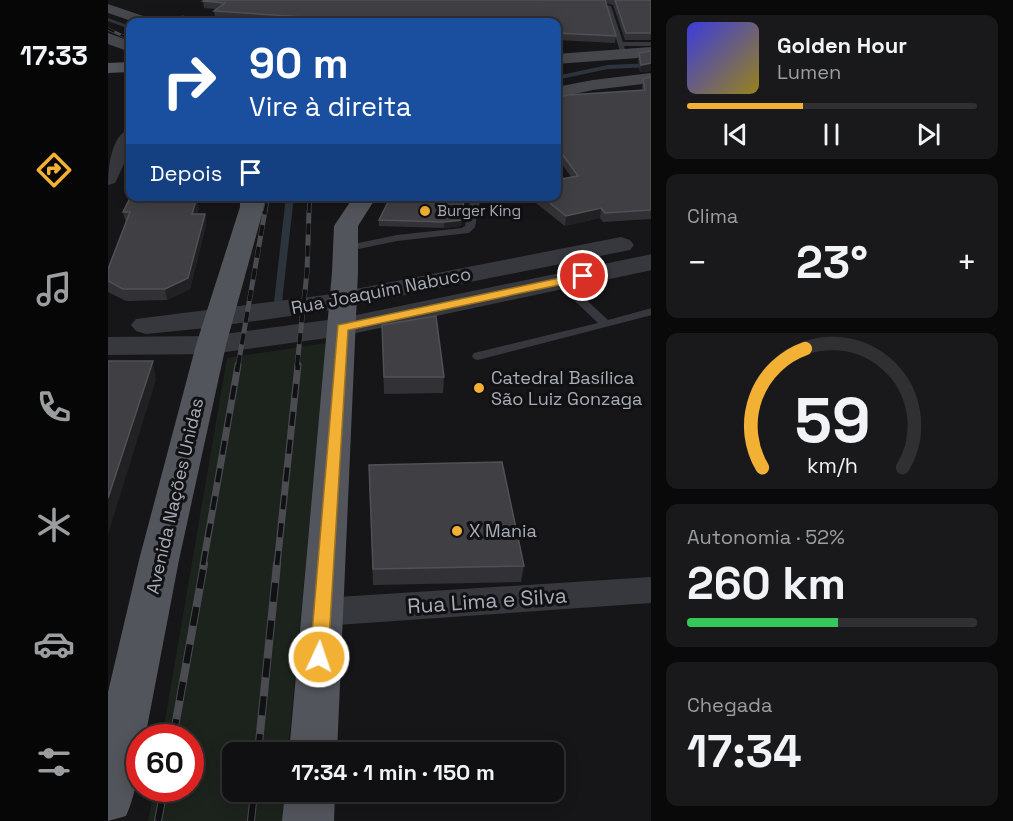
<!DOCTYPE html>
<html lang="pt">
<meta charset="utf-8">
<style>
body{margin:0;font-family:"Space Grotesk",sans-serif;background:#19191b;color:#f1f3f6;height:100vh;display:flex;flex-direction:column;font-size:22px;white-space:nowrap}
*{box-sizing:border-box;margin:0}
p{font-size:20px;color:#9c9d9f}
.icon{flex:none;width:33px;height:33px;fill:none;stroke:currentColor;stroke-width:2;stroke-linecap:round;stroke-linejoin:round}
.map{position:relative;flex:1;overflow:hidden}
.side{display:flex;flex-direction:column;gap:15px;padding:15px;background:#09090a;width:362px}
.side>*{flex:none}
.top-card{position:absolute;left:18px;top:18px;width:435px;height:183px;border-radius:12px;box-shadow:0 3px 15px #0003,0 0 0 2px #303032;background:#1a4fa0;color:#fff;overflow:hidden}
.speed{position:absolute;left:18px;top:724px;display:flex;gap:12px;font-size:30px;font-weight:700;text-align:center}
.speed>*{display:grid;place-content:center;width:78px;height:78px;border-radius:50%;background:#101012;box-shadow:0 3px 15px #0003,0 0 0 2px #303032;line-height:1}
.speed .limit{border:9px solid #d22;background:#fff;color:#111}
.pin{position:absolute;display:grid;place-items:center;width:51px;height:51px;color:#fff;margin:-26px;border:3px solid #fff;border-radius:50%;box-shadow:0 2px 6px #0007}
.me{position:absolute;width:66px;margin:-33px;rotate:3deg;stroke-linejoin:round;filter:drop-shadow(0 0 4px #0008)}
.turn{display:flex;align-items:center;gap:21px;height:126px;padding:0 24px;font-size:27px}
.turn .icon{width:78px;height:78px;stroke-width:2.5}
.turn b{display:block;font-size:42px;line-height:51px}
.then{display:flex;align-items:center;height:57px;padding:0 24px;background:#0003;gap:12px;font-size:22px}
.big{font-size:45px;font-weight:800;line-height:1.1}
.side .card{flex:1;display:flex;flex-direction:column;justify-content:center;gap:9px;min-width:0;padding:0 21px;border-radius:12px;background:#19191b}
.side .dial{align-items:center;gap:0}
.dial svg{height:156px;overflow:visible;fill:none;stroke:#303032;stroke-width:7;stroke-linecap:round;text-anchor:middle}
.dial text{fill:#f1f3f6;stroke:none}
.song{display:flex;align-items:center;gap:18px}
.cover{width:72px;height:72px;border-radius:9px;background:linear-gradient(135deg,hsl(240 70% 55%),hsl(50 70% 35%))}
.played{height:6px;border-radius:3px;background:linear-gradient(90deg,#f2b134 40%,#303032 40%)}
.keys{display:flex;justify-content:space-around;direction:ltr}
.heat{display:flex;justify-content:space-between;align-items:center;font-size:33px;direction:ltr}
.charge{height:9px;border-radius:4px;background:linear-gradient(90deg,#34c759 52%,#303032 0)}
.trip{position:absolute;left:114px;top:742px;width:342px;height:60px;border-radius:12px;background:#101012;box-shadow:0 3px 15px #0003,0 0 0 2px #303032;font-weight:800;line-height:60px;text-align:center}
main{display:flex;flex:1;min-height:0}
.dock{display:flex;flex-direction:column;width:108px;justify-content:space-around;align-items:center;background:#060607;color:#9c9d9f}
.dock .icon{width:42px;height:42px}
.dock .active{color:#f2b134}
.dock b{font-size:27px;color:#f1f3f6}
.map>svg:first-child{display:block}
.green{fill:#1c231d}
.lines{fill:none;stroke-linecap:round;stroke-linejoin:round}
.stream{fill:#2c353c;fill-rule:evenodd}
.service{fill:#37383d;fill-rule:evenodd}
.minor{fill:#37383d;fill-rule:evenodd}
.tertiary{fill:#37383d;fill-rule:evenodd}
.secondary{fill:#45474d;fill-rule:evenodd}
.primary{fill:#53555c;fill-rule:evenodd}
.rail-far4-casing{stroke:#4a4c52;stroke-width:3}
.rail-far3-casing{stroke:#4a4c52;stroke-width:4.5}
.rail-far2-casing{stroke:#4a4c52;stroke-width:5}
.rail-far1-casing{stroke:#4a4c52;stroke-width:7}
.rail-casing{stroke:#4a4c52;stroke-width:8}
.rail-far4{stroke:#111113;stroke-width:2;stroke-dasharray:7;stroke-linecap:butt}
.rail-far3{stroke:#111113;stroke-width:3;stroke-dasharray:9;stroke-linecap:butt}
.rail-far2{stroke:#111113;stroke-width:4;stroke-dasharray:11;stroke-linecap:butt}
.rail-far1{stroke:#111113;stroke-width:4.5;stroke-dasharray:14;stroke-linecap:butt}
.rail{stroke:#111113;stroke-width:6;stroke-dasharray:19;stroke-linecap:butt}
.wall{fill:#323236}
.shaded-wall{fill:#212124}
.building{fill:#3f3f44;stroke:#4f5156;stroke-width:1.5}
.route{fill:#f2b134;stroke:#9d7322;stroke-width:1.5}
.poi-dot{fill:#f2b134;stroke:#111113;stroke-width:2}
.labels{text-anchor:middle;stroke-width:6;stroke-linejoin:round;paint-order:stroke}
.far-poi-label{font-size:15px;fill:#a8adb8;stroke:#111113;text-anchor:start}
.street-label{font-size:18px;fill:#a8adb8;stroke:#111113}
.poi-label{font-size:18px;fill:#a8adb8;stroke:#111113;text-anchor:start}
.near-street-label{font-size:21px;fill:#a8adb8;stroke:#111113}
</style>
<main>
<nav class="dock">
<b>17:33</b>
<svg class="icon active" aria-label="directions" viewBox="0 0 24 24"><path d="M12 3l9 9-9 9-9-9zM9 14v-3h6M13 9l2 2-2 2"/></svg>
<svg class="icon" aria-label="music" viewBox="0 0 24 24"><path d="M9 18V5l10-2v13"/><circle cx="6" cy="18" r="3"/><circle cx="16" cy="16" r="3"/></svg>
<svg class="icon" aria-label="phone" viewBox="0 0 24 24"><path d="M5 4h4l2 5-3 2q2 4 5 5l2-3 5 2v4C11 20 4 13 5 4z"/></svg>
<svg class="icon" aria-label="climate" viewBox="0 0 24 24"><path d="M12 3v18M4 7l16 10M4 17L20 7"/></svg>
<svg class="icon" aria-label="car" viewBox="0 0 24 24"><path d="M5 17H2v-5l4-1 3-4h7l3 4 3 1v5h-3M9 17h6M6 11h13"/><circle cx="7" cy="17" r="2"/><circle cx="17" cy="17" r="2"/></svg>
<svg class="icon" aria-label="filters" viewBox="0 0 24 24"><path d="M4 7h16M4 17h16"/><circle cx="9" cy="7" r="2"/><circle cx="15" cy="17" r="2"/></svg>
</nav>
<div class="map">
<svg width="544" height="821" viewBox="0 0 544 821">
<rect width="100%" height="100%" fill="#161618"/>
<polygon class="green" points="218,343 180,753 124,753 124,792 176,792 174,821 40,821 46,789 82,789 82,738 54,738 119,358"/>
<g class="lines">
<g class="stream">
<polygon points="0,18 22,26 22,29 0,21"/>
<polygon points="544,63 544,67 500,69 448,80 448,76 500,65"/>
<polygon points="178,196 186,196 174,302 170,305 166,302"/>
</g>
<g class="service">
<polygon points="498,5 503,6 515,42 544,42 544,46 516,46 518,54 513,55"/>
<polygon points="74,15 92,22 85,22 74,17"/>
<polygon points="363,196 373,196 367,227 361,233 289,241 236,252 231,249 236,246 289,235 354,228 357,226"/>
<polygon points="452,278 456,279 500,320 544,308 544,315 370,360 366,359 364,356 366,353 490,323 448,283 448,279"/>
</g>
<g class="minor">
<path d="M22,129V151L9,179L7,183L0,185C0,169 3,134 22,129Z"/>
<polygon points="544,577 544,603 214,626 202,622 197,612 202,602 214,598"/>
</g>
<g class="tertiary">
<polygon points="513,237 522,240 526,245 522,250 217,311 98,328 38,334 28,331 23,325 28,319 217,295"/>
<polygon points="544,254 544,270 234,336 103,354 0,355 0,337 103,336 234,318"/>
</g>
<g class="secondary">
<polygon points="0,4 44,19 47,22 26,22 0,13"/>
<polygon points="0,33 22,41 22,52 0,44"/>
<polygon points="544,47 544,57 448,64 448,54"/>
<polygon points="544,73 544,83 485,90 448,98 448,87 485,80"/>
</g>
<g class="primary">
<polygon points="22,62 22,72 0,73 0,63"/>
<path d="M132,196H156V207L118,345L71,560L37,738H32C32,766 29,791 18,816L0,821V692L31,560L88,345L132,207Z"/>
<polygon points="246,196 269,196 250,226 250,272 229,753 181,753 224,272 226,226"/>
<polygon points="177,792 227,792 226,821 174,821"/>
</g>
<defs>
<polyline id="rail-far4" points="0,29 22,39"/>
<g id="rail-far3">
<polyline points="157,212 160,196"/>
<polyline points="201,212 202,196"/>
</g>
<g id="rail-far2">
<polyline points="130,366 157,211"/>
<polyline points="189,366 199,272 201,211"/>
</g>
<g id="rail-far1">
<polyline points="95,565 130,365"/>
<polyline points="169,565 190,365"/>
</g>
<g id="rail">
<polyline points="65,738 96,564"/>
<polyline points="150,753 169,564"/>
<polyline points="50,821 56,789"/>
<polyline points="143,821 146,792"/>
</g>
</defs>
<use href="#rail-far4" class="rail-far4-casing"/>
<use href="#rail-far3" class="rail-far3-casing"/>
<use href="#rail-far2" class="rail-far2-casing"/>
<use href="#rail-far1" class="rail-far1-casing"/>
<use href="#rail" class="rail-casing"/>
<use href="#rail-far4" class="rail-far4"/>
<use href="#rail-far3" class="rail-far3"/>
<use href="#rail-far2" class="rail-far2"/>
<use href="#rail-far1" class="rail-far1"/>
<use href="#rail" class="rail"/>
</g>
<g class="wall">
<polygon points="97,0 543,0 543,40 517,40 505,5 498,3 508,36 507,43 448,40 448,22 172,22 107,17 106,11 108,9 96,8 95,1"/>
<polygon points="543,51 543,71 532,72 530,60 531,53"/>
<polygon points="543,77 543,219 495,222 492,218 457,226 419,196 448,196 463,177 449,157 448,98 534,91 534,87 535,79"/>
<polygon points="356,196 353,226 336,228 271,226 271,220"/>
<polygon points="77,197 91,208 89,214 97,214 98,225 82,289 59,300 18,301 0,292 0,269 18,223 15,212"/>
<polygon points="274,325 336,377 335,393 276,394"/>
<polygon points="261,465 416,566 413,582 265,585"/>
</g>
<g class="shaded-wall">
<polygon points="543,63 543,71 532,72 533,65"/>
<polygon points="356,196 353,226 336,228 336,222"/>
<polygon points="89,197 91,208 85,225 84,214"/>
<polygon points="493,208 492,218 457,226 458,216"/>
<polygon points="97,214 98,225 82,289 59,300 57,289"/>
<polygon points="45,361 48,380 0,534 0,498"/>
</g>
<g class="building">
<polygon points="97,0 497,0 508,36 448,33 448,22 191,22 196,17 106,11 117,3 95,1"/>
<polygon points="507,0 543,0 543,33 518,33"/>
<polygon points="543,51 543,63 533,65 531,53"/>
<polygon points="543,77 543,210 497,213 493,208 458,216 433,196 448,196 448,180 470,176 450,148 454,148 448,141 448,98 460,95 537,90 535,79"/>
<polygon points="23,196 89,197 84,214 97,214 80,278 57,289 15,289 0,281 0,269 22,212 15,212"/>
<polygon points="283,196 356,196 354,220 336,222 271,220"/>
<polygon points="328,316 336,377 276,377 274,325"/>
<polygon points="0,361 45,361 0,498"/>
<polygon points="394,462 416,566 265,569 261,465"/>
</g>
<polygon class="route" points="475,273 481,276 479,279 240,330 220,657 218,662 211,664 205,662 202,657 230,325"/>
<g class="poi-dot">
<circle cx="317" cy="211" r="6"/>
<circle cx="371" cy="388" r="6"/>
<circle cx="349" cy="531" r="6"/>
</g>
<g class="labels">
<g class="far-poi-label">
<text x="329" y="216">Burger King</text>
</g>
<g class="street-label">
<text transform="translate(273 291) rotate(-11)" y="6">Rua Joaquim Nabuco</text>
<text transform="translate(67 496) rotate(-77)" y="6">Avenida Nações Unidas</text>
</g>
<g class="poi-label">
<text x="383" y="384">Catedral Basílica<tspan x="383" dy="21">São Luiz Gonzaga</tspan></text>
<text x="361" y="537">X Mania</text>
</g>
<g class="near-street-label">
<text transform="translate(379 601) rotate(-4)" y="7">Rua Lima e Silva</text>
</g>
</g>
</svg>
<div class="speed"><div class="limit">60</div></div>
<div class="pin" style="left:475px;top:276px;background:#d93025"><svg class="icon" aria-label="arrive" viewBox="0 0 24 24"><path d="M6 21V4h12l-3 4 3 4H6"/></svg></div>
<svg class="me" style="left:211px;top:657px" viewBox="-20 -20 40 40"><circle r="17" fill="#f2b134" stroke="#fff" stroke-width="3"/><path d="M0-11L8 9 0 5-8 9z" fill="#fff"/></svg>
<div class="trip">17:34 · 1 min · 150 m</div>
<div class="top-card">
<div class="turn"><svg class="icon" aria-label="right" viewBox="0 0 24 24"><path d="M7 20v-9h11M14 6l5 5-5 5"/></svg><div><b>90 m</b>Vire à direita</div></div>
<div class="then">Depois<svg class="icon" aria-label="arrive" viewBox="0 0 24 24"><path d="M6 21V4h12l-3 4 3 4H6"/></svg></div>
</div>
</div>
<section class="side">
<div class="card">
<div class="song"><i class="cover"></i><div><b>Golden Hour</b><p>Lumen</p></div></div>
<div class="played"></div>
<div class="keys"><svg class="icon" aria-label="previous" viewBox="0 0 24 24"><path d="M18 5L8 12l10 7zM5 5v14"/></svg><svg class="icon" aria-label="pause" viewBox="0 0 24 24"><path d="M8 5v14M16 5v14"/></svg><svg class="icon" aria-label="next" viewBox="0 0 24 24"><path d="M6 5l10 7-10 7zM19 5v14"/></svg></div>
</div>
<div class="card"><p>Clima</p>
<div class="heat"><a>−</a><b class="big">23°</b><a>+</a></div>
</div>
<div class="card dial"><svg viewBox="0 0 100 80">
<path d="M14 69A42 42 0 1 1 86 69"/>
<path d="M14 69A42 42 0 0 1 36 8" stroke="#f2b134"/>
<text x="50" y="56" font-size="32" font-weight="700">59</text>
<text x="50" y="72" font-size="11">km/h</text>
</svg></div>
<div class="card"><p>Autonomia · 52%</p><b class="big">260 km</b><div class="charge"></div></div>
<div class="card"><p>Chegada</p><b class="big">17:34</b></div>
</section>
</main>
